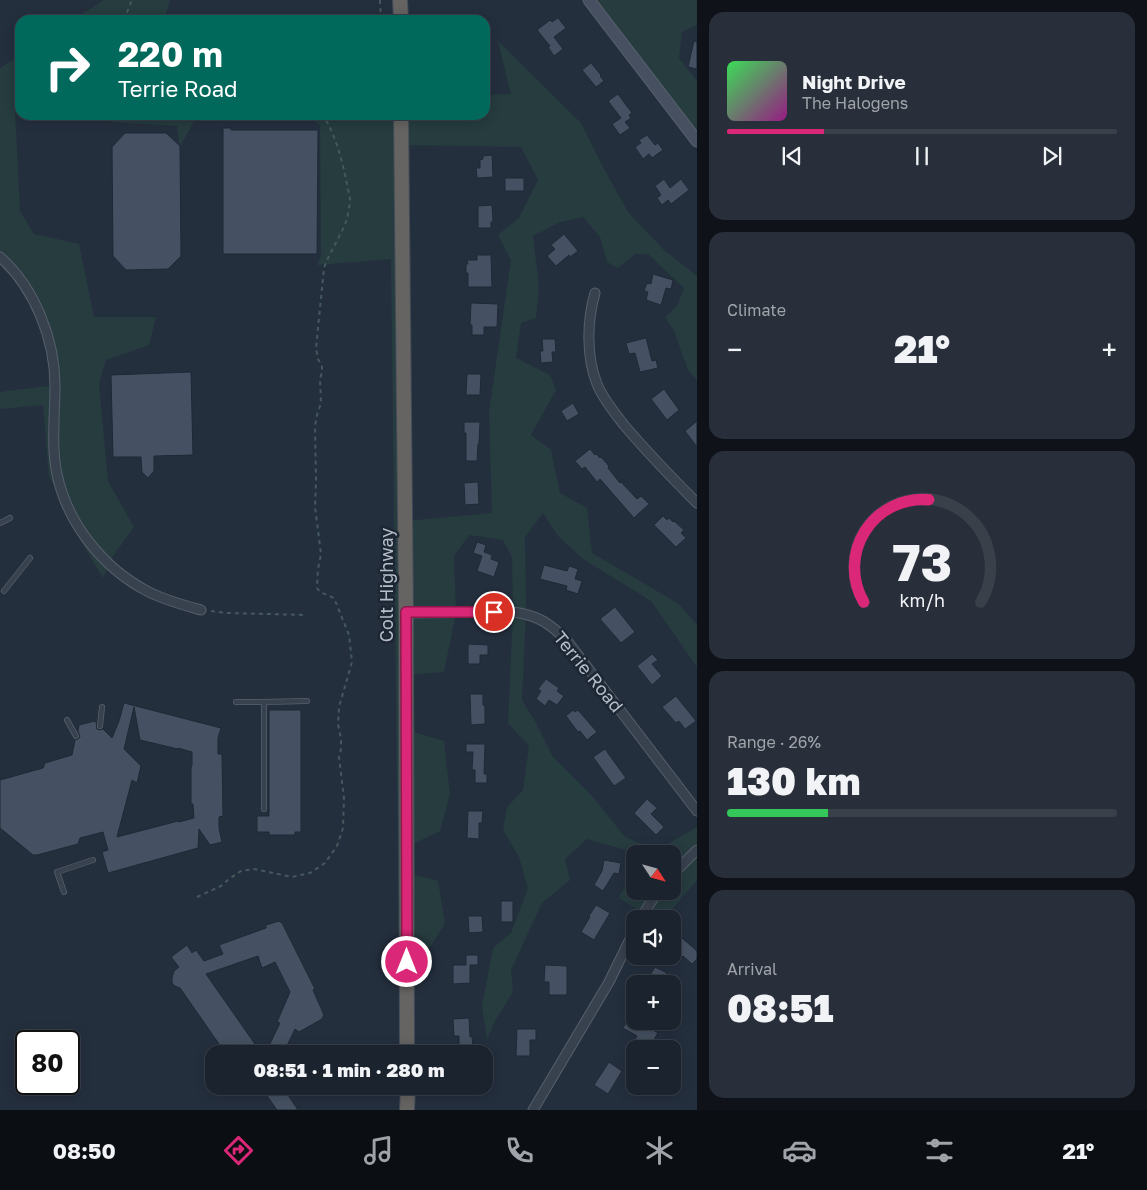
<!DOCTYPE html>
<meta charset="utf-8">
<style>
body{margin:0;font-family:"Golos Text",sans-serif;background:#282f3a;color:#f1f3f6;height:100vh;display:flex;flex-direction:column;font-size:19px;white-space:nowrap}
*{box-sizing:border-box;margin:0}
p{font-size:16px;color:#a0a4aa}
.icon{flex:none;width:28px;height:28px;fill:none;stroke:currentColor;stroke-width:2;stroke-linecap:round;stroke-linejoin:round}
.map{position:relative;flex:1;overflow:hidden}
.panel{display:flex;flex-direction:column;gap:12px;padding:12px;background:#0f1319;width:450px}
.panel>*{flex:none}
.banner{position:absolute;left:15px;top:15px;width:475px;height:105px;border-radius:15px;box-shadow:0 2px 12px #0003,0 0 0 1px #39404a;background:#00695c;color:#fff;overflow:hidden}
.needle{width:32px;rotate:126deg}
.buttons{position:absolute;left:626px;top:845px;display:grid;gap:10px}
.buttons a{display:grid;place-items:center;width:55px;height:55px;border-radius:10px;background:#1b232e;box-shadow:0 2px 12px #0003,0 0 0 1px #39404a;font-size:25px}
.speed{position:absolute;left:15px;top:1030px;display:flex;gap:10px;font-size:25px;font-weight:700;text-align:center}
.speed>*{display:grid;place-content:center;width:65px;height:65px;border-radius:50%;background:#1b232e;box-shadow:0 2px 12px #0003,0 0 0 1px #39404a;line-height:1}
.speed .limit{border:2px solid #111;border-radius:8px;background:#fff;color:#111}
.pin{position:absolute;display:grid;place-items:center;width:42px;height:42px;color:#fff;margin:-21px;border:2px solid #fff;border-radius:50%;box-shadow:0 1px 5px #0007}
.me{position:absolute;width:55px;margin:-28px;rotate:0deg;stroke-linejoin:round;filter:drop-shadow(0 0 4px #0008)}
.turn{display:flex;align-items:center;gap:18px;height:105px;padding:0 20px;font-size:22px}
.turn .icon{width:65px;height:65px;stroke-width:2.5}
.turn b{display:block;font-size:35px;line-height:42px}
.big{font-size:38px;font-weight:800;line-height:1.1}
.panel .widget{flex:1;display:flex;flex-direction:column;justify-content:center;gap:8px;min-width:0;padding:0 18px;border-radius:15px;background:#282f3a}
.panel .dial{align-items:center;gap:0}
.dial svg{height:130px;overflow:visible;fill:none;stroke:#39404a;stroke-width:7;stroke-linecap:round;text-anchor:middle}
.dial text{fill:#f1f3f6;stroke:none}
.song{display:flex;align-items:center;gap:15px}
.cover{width:60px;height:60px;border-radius:8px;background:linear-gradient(135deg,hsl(130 70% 55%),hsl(310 70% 35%))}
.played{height:5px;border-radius:2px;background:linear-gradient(90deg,#db2777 25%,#39404a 25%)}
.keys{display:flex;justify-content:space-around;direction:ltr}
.heat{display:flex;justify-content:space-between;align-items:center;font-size:28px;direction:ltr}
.charge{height:8px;border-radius:4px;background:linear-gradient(90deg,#34c759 26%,#39404a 0)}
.trip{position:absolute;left:205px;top:1045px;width:288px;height:50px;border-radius:15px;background:#1b232e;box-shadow:0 2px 12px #0003,0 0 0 1px #39404a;font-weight:800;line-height:50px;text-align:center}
.dock{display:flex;height:80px;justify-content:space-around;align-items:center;background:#0b0e12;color:#a0a4aa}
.dock .icon{width:35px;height:35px}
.dock .selected{color:#db2777}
.dock b{font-size:22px;color:#f1f3f6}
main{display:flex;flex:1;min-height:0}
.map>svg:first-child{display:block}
.green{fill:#263c3f;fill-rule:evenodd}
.building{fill:#455162;stroke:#1f2835;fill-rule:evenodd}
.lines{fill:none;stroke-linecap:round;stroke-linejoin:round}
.service-casing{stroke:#565f6c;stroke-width:6}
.minor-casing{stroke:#565f6c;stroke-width:11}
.secondary-casing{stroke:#565f6c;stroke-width:13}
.trunk-casing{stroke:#434c59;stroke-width:16}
.path{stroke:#44595c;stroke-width:2;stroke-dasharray:4 4;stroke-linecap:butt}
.service{stroke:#38414e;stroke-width:4.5}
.minor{stroke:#38414e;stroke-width:9}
.secondary{stroke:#465061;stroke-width:11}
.trunk{stroke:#656462;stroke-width:14}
.route-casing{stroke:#8e194d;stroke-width:12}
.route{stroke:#db2777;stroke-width:9}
.labels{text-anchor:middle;stroke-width:5;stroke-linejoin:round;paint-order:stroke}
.street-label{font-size:18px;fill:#b4bcc9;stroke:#1d2633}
</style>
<main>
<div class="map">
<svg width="697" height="1110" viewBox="0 0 697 1110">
<rect width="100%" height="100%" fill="#242f3e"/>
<g class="green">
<polygon points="104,0 170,0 166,14 173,20 73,20"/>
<polygon points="589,0 697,0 697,25 682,32 679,58 697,81 697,141"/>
<path d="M498,41L581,123L603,167L628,212L664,250L697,276V380L688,370L674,331L665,317L677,306L684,288L648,254H635L618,268L607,262L600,237L583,217L560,222L533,236L539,286L536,318L521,323L516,358L550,375L556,390L531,435L551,450L560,493L587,508L592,553L679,604L697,625V667L651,601L583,559L558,536L543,513L525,537L526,614L522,700L536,723L553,757L593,797L625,837L657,850L697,827V880L664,919C648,918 633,906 619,898L632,871L626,850L587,839L565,859L570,880L542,903L511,970L513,992L495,1021L487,1039L482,1006L493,948L511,933L528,888L519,857L503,830L507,807L523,790L529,746L508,723L513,612L512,557L503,540L469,535L454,556L456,612L444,672L407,675V730L444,741L450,794L440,831L407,847V873L438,881L445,923L426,954L407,979L400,1051L391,259L317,265L321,256L320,126L306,115H485V95L511,94ZM402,145L521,147L538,180L519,218L498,235L511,260L489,412L492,513L406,521ZM635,854H672V891H635Z"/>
<polygon points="20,55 20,102 15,110 20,211 34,234 79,244 94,317 156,317 149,345 106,360 99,384 108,481 134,527 113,556 103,578 75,531 49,476 43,405 0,409 0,392 55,385 42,320 0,257 0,68"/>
<polygon points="109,115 201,115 196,118 180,146 177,126 110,122"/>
</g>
<g class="building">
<polygon points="558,18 566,28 554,37 563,49 554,56 548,47 550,46 537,30 550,20 552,22"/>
<polygon points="694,41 697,42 697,69 688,67"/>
<polygon points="591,63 601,75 600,76 604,81 596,87 582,70"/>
<polygon points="618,94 632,113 629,115 631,118 625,122 630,128 620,135 612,124 621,118 608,101"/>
<polygon points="223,128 231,128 231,130 318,130 317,254 223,254"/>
<polygon points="125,133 166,133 180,146 181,256 168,269 126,270 113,256 112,147"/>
<polygon points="647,135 655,145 658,143 663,150 652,158 649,154 643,159 635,147 641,143 639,140"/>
<polygon points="492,155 493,177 477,178 476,168 480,168 480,160 483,159 483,156"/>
<rect x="505" y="178" width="19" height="13"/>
<polygon points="664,179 670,188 681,179 689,190 671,204 668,200 662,205 657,198 661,195 655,186"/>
<polygon points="492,205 493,222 491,222 491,228 478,228 478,206"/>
<polygon points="564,234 578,251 570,257 569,255 556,266 547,256 555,249 551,245"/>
<polygon points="477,255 491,255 492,287 468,287 468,273 466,273 466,264 468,264 467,260 477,260"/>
<polygon points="653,274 673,280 671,289 666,288 661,305 646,300 648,292 644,291 647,283 651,284"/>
<polygon points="471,303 498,304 497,327 484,327 484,335 472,335 472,325 470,325"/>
<polygon points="646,338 652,361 656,360 658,368 640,372 635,353 629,354 626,343"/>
<polygon points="542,339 555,339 556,352 552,352 553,362 541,363 540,351 543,351"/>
<polygon points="191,372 193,455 154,456 154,471 148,478 142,472 141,457 113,457 111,375"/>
<polygon points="467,374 481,374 480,395 466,395"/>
<polygon points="664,389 679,410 667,420 651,399"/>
<polygon points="573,403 579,414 567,421 561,411"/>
<polygon points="697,421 697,447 685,431"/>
<polygon points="464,422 480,422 479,444 478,444 477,461 466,461 466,433 464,433"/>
<polygon points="590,449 595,455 596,454 600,458 601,457 609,466 608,468 620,483 621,482 637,499 641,496 649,504 634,518 600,479 597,482 585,467 582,469 575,461"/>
<polygon points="478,482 479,504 465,505 464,483"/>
<polygon points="663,516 667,520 669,518 673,522 674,521 684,530 681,533 686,538 676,547 654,525"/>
<polygon points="477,542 486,545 484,552 492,555 491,559 499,562 494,577 477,571 482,556 473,553"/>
<polygon points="544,565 567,571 569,566 578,569 575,579 582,581 578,594 566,590 567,586 540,579"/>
<polygon points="615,607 635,632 621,643 600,619"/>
<polygon points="468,644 488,645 488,655 480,655 480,664 468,664"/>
<polygon points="652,654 658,660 652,664 662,676 652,685 637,666"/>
<polygon points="546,679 559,688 557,691 564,696 557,705 549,700 545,706 536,699 541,691 538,689"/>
<polygon points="470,694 483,694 483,705 485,706 485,724 471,725"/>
<polygon points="676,696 696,721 685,729 679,721 676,723 662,707"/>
<path d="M124,703L221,728L218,738V754H222L223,816L219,817V828L222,842L210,845L199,829L198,848L108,873L102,852L108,850L103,832L80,838L78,844L37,855H33L0,828V780L43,768L45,763L72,755L75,740L78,739L80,737L78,731L79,725L95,721L96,722L97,729L100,730L103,729L112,738L119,721ZM134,707L140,740L178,749V748L192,752V766L191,767V804H193L194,818L179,822L178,821L117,837L132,780L137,783L141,766L124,749Z"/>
<polygon points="269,710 301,710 301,832 295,832 295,835 269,835 269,832 257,832 257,816 269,816"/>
<polygon points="573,710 575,712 578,710 597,732 587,740 580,731 578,732 566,716"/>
<polygon points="466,744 485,744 484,774 487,774 487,783 475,783 475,770 472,770 473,752 466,752"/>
<polygon points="605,749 626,778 614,786 593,757"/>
<polygon points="647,799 657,808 651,814 664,827 656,835 634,813"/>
<polygon points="468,811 483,811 482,823 479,823 479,839 467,838"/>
<polygon points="604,860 621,863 619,874 614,873 603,891 594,885 602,871"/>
<rect x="501" y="901" width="12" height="21"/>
<polygon points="596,905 610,913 594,940 581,932 590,917 589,916"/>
<polygon points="468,916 482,916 483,932 469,933"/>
<polygon points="279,921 282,923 315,989 313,990 324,1015 322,1019 299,1032 295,1029 283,1054 265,1054 280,1023 277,1022 290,992 275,962 262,968 258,956 206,974 262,1054 226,1054 180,988 175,986 172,983 172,978 174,971 179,967 171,957 187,945 192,953 196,950 204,961 223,954 219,945 266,928 266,925"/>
<polygon points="682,938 697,951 697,959 692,964 683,956 672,967 672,948"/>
<polygon points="466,955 478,955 478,965 470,965 470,983 453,984 453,965 466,965"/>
<polygon points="545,965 567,966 567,995 549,995 549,982 544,982"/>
<polygon points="655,967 667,973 664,976 679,984 647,984 650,978 649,977"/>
<polygon points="635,1007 635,1021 638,1021 658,1033 648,1049 630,1049 637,1036 623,1028"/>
<polygon points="469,1018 470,1037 472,1036 473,1047 459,1048 459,1036 454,1036 453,1019"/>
<polygon points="517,1029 536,1029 536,1040 530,1040 530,1056 516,1056"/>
<polygon points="609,1062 622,1071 608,1094 594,1085"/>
<polygon points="260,1086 282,1086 298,1110 277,1110"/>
</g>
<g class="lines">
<defs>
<g id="service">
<polyline points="0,523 10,518"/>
<polyline points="4,591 30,558"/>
<polyline points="236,702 264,702 264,809"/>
<polyline points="264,702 307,701"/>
<polyline points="67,720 76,736"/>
<polyline points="100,726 102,707"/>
<polyline points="64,892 57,872 93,860"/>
</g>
<g id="minor">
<path d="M0,257C35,288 55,340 55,386C55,415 51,446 57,474C67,523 103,568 147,591C164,600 183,605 201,610"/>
<path d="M595,293C587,321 586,356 597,384C603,399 614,412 624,425C647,452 672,478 697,503"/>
<path d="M406,613L513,612C538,615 551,624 568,642L697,811"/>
<polyline points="672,875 697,850"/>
<polyline points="640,919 658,891"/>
<polyline points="533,1110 609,982 635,929"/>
</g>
<polyline id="secondary" points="589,0 697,141"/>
<g id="trunk">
<polyline points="400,0 401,20"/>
<polyline points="401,115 406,613 407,1054"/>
<polyline points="407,1110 408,1086"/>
</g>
</defs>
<use href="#service" class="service-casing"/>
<use href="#minor" class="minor-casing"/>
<use href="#secondary" class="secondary-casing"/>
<use href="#trunk" class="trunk-casing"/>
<g class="path">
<polyline points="380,0 381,20"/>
<polyline points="124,20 132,0"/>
<polyline points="211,611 227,613 306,615"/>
<path d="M197,897L221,886L229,879L241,871L254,869L292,877L310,873L325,863L337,846L343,828L344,798L339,757L341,749V739L338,724L339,707L352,662L349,635L334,598L320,592L317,588L318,569L321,554L315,507L316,481L315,426L317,415L321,403L320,379L322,372V367L318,359L316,348L324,268C330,251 341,236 347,219C348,213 350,205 350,199C349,194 348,189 347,184C342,160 336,136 323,115"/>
</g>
<use href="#service" class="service"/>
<use href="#minor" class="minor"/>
<use href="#secondary" class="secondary"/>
<use href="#trunk" class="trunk"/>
</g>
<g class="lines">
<defs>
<polyline id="route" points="407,962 406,612 494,612"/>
</defs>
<use href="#route" class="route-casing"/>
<use href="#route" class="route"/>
</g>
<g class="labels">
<g class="street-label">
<text transform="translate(387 585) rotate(-90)" y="6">Colt Highway</text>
<text transform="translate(588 672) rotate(51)" y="6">Terrie Road</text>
</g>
</g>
</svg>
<div class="buttons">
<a><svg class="needle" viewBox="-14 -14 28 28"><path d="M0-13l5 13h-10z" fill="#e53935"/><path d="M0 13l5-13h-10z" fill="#a0a4aa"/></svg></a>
<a><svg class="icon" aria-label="sound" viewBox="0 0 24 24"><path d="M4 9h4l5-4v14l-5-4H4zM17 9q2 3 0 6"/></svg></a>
<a>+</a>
<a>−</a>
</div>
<div class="speed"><div class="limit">80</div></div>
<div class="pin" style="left:494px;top:612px;background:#d93025"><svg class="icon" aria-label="arrive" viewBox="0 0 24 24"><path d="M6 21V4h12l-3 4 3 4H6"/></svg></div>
<svg class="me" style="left:407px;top:962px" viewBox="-20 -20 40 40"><circle r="17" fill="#db2777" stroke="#fff" stroke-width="3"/><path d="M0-11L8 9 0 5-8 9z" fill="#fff"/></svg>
<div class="trip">08:51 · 1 min · 280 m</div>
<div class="banner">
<div class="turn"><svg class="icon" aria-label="right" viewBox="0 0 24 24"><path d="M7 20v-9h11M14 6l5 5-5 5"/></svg><div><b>220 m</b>Terrie Road</div></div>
</div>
</div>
<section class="panel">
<div class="widget">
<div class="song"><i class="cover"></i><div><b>Night Drive</b><p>The Halogens</p></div></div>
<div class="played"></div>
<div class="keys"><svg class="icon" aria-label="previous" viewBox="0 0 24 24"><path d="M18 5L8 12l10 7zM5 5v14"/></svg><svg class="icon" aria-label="pause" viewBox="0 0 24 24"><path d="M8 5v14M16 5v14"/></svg><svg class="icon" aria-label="next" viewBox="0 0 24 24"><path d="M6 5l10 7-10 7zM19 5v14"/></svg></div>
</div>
<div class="widget"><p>Climate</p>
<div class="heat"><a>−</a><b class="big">21°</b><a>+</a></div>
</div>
<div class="widget dial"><svg viewBox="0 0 100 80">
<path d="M14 69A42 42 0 1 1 86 69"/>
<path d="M14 69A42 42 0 0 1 54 6" stroke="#db2777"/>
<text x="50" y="56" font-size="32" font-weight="700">73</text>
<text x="50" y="72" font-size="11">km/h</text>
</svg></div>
<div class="widget"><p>Range · 26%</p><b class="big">130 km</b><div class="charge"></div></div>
<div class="widget"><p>Arrival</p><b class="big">08:51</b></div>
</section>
</main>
<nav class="dock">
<b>08:50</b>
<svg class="icon selected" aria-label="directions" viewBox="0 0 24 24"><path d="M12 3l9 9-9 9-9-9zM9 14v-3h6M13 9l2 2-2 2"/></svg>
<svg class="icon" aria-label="music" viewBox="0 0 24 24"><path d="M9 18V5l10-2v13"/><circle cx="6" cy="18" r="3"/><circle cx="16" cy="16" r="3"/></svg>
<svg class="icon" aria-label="phone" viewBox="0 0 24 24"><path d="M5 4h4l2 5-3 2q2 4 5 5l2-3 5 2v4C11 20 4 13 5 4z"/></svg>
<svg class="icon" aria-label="climate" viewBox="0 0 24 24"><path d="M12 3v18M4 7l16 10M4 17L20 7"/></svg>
<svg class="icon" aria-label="car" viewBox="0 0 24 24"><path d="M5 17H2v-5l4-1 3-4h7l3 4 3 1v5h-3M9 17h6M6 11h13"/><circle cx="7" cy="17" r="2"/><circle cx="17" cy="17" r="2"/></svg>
<svg class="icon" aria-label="filters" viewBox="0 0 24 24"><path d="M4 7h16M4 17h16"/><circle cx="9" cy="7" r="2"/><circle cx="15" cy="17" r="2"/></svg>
<b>21°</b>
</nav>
